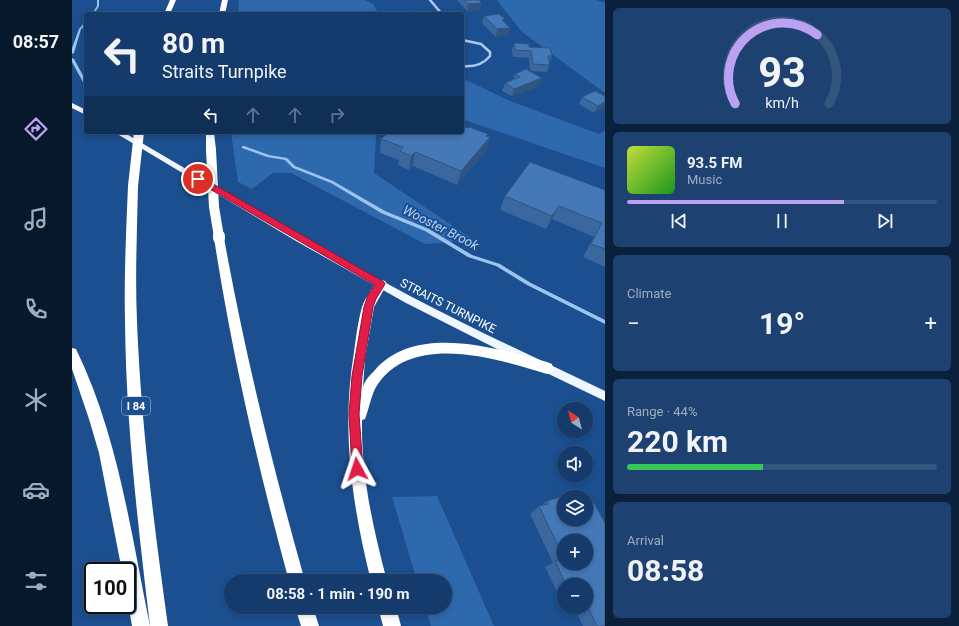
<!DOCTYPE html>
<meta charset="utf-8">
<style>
body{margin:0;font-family:Roboto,sans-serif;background:#1d4271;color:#f1f3f6;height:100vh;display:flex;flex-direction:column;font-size:15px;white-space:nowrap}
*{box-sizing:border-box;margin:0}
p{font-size:13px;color:#9dadc1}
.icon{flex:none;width:22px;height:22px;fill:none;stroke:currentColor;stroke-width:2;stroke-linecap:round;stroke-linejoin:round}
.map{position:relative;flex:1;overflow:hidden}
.side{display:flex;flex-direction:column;gap:8px;padding:8px;background:#0b203b;width:354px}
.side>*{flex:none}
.banner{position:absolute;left:12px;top:12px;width:380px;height:122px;border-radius:4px;box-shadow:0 2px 6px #0003,0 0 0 1px #33557e;background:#143b6b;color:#f1f3f6;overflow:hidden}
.needle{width:26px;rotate:324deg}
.buttons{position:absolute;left:485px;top:402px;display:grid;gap:8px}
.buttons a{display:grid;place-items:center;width:36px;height:36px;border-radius:50%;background:#143b6b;box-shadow:0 2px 6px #0003,0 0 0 1px #33557e;font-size:20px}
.speed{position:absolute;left:12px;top:562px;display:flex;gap:8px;font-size:20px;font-weight:700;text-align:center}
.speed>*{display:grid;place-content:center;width:52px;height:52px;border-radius:50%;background:#143b6b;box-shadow:0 2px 6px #0003,0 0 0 1px #33557e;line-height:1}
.speed .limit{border:2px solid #111;border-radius:6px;background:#fff;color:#111}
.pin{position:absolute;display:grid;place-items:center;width:34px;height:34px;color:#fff;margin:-17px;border:2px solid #fff;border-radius:50%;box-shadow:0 1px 4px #0007}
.me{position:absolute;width:44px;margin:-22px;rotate:355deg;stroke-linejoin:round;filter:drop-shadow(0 0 3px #0008)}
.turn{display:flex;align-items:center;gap:14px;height:84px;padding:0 12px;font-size:18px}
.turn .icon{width:52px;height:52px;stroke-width:2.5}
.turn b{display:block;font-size:28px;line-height:34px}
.lanes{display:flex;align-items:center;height:38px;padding:0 12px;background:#0003;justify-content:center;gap:20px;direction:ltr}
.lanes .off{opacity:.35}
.big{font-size:30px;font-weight:700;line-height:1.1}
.side .widget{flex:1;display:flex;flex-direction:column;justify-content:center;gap:6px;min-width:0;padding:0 14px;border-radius:6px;background:#1d4271}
.side .dial{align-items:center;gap:0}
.dial svg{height:104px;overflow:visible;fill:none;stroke:#33557e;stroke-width:7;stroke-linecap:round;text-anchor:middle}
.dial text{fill:#f1f3f6;stroke:none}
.song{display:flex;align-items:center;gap:12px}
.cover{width:48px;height:48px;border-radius:6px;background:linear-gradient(135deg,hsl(70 70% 55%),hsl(120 70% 35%))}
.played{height:4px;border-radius:2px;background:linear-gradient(90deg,#bca0f2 70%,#33557e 70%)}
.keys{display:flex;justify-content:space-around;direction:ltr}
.heat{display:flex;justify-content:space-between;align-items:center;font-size:22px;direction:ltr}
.charge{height:6px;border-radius:3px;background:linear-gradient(90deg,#34c759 44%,#33557e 0)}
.trip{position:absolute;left:152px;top:574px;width:228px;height:40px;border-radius:20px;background:#143b6b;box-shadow:0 2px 6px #0003,0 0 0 1px #33557e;font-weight:700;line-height:40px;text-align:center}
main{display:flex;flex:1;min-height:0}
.menu{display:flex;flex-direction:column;width:72px;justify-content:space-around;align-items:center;background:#08182b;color:#9dadc1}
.menu .icon{width:28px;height:28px}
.menu .active{color:#bca0f2}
.menu b{font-size:18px;color:#f1f3f6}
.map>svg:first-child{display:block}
.green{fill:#2e69ad}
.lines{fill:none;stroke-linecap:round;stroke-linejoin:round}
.stream{fill:#9cc4f0;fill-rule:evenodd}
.minor{stroke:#a9c9ee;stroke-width:2.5}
.primary{fill:#f0f6ff;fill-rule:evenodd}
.motorway{fill:#fff;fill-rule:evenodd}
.motorway-bridge-far1{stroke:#fff;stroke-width:10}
.motorway-bridge{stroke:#fff;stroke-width:12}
.wall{fill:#3a679d;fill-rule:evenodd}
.shaded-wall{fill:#305480}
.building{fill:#4478b7;stroke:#305480;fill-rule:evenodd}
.route{fill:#e11d48;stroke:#92132f}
.labels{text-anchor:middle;stroke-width:4;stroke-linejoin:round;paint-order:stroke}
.shield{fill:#1b4f8f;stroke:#bbcadd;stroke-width:1}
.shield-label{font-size:11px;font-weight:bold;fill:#fff}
.street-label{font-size:12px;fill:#fff;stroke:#1b4f8f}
.water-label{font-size:13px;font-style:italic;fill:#b5d3f5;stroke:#1b4f8f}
</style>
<main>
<nav class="menu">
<b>08:57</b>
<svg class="icon active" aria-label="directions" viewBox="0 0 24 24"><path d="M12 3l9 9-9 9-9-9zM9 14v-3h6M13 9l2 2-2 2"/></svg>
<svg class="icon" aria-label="music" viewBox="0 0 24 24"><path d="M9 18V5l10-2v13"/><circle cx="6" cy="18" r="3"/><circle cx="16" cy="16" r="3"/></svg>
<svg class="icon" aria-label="phone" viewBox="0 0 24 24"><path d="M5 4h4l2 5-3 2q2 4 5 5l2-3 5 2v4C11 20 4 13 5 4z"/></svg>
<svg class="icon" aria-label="climate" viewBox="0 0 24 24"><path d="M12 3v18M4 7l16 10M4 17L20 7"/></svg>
<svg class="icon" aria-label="car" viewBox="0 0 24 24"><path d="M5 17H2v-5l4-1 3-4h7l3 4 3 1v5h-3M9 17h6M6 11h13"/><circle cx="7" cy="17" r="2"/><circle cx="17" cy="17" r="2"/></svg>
<svg class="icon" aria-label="filters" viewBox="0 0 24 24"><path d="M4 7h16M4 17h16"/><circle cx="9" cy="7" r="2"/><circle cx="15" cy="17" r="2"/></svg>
</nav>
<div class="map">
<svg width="533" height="626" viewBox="0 0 533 626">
<rect width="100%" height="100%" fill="#1b4f8f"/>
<g class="green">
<polygon points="167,0 293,0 301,4 307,14 166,14"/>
<polygon points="425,0 524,0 533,3 533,93 450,32"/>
<polygon points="390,78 438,101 527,134 533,131 533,168 390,119"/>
<polygon points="159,132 300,132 304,136 302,173 402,240 353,244 219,173 201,173 180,189 166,182"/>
<polygon points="365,496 422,626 359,626 353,607 373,607 373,581 345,581 320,497"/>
</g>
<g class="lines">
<g class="stream">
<polygon points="25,0 27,0 27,6 22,14 20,14 25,6"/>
<polygon points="13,22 14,22 14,25 9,29 2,53 0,54 0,48 7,29"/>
<polygon points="0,58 2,59 14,81 14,85 12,84 0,62"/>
<polygon points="170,146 172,146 197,155 215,158 223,166 261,181 313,211 357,229 400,255 428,264 459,283 533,320 533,324 455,285 424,266 396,257 353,231 309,213 259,183 221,168 213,160 195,157 170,148"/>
</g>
<g class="minor">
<polyline points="358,0 370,14"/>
<path d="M390,40L409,44L418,52V56C411,65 401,67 390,66"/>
</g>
<g class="primary">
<polygon points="0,103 14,110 14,115 0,108"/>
<path d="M42,132H51C147,188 242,245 340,297C403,330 468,360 533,391V401L431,352L334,303L224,241Z"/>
</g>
<g class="motorway">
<polygon points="98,0 104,0 98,14 92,14"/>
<polygon points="150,0 156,0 153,14 147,14"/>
<polygon points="134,132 142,132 144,150 142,152 136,152 134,150"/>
<path d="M61,183L66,186C65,231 63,277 65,322C69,424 82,525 96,626H78C66,525 54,424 53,322C52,277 54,231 56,186Z"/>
<path d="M147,234L151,235L152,238C173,354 201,468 233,581H217C186,468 160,354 142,238L143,235Z"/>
<path d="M309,280L313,281L315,284L302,307L293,359L291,387C293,380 298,375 303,370C343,323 424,348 475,362L480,364L481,368L480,372L475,374C425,359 339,331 304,387C299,396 297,409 293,419L290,420C289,475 301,528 315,581H299C280,505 269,430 282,352C284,338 286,321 290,307C293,298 300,289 305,281Z"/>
<path d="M0,348L4,349C46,435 59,533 78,626H60L55,597V571H50L27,453L17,419L0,369Z"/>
<polygon points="223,607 241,607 247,626 229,626"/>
<polygon points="306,607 324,607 329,626 311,626"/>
</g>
<g class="motorway-bridge-far1">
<polyline points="139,150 142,207 147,237"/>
<polyline points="61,186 67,132"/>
</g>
<polyline class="motorway-bridge" points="147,236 147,238"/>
</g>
<g class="wall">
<polygon points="385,0 407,0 408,10 395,11"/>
<polygon points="412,16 432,22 438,28 436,35 424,37 410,23"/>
<polygon points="442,43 480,56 475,72 458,71 457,58 441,57 440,50"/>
<polygon points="443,74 468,86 440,96 430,91 433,83 441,79"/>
<polygon points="533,96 522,113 507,104 510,97"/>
<polygon points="396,128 416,134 415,136 418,137 414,151 385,185 341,166 337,170 326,165 327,160 308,153 309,139"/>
<polygon points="533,190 533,267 511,257 522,237 480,219 474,229 428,210 433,196"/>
<path d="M492,496V519H514V500H515L516,502L521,501L533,523V626H511L502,607H514V585H492V590L485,592L473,567L481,563L458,514L467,506L470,505L475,501ZM492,541H514V563H492Z"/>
</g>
<g class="shaded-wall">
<polygon points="410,3 408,10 395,11 396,4"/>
<polygon points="438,28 436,35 424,37 425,29"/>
<polygon points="470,78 468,86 440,96 442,89"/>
<polygon points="533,102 533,108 522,113 526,106"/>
<polygon points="416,134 414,143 418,137 414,151 385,185 389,171"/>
<polygon points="343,152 341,166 337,170 339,156"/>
<polygon points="487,206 480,219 474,229 480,216"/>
</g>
<g class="building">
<polygon points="392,0 407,0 410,3 396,4"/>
<polygon points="341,11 343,14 326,14 326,13"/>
<polygon points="427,14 433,19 430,20 438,28 425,29 412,16"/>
<polygon points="442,43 457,44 457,47 478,48 480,56 476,56 478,65 461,64 459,51 443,50"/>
<polygon points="454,69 470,78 442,89 433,83 448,77 443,74"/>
<polygon points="523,91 533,96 533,102 526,106 510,97"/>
<polygon points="390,126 396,128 397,127 416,134 414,136 418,137 389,171 343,152 339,156 328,151 331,147 309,139 317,132 390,132"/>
<polygon points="458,162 533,190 533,249 519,244 530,223 487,206 480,216 433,196"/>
<path d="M492,496V519H514V500H515L516,502L521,501L533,523V626H525L514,603V585H494L483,561L492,558L467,506L476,504L475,501ZM492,541H514V563H492Z"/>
</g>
<polygon class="route" points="124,177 129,177 312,282 313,284 304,299 301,307 290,376 287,414 291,469 289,473 285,475 281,473 280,469 277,414 280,376 292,307 296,295 303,285 124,181"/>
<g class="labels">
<rect class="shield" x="50" y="397" width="28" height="18" rx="3"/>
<g class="shield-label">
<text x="64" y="410">I 84</text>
</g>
<g class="street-label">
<text transform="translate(376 306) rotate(27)" y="4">STRAITS TURNPIKE</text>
</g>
<g class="water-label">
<text transform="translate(369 227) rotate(27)" y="5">Wooster Brook</text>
</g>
</g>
</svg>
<div class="buttons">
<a><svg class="needle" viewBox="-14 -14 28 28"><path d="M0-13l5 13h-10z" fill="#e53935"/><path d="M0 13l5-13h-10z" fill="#9dadc1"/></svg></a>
<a><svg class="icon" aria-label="sound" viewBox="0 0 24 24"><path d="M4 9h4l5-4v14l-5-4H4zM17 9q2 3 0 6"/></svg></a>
<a><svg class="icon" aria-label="layers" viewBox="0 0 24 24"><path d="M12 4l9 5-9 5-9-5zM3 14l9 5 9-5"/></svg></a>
<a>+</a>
<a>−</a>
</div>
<div class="speed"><div class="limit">100</div></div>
<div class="pin" style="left:126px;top:179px;background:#d93025"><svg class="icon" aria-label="arrive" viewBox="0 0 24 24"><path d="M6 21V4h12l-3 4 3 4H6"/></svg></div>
<svg class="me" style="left:285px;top:469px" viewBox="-20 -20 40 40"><path d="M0-17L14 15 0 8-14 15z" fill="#e11d48" stroke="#fff" stroke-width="4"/></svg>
<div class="trip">08:58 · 1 min · 190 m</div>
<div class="banner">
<div class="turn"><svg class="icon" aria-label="left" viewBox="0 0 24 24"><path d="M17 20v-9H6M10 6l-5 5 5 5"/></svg><div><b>80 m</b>Straits Turnpike</div></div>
<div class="lanes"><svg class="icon" aria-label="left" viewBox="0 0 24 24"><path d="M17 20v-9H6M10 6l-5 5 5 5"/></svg><svg class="icon off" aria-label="ahead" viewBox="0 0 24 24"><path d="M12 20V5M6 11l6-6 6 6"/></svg><svg class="icon off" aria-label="ahead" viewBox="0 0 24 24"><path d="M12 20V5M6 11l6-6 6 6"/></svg><svg class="icon off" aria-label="right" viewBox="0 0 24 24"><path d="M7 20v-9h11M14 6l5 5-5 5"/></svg></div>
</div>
</div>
<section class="side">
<div class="widget dial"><svg viewBox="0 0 100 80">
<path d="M14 69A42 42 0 1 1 86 69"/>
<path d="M14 69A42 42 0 0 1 77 16" stroke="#bca0f2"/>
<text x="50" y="56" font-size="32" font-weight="700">93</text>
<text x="50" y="72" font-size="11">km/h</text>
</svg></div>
<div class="widget">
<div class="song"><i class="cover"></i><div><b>93.5 FM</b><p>Music</p></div></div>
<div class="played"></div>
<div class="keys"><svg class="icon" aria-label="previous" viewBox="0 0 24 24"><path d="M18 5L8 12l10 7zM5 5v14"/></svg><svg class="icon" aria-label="pause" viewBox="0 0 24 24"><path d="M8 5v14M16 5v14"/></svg><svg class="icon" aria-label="next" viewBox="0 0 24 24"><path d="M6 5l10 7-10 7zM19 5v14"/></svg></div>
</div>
<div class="widget"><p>Climate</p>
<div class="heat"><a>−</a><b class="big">19°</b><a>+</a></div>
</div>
<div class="widget"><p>Range · 44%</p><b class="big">220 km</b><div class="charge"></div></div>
<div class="widget"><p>Arrival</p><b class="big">08:58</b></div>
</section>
</main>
